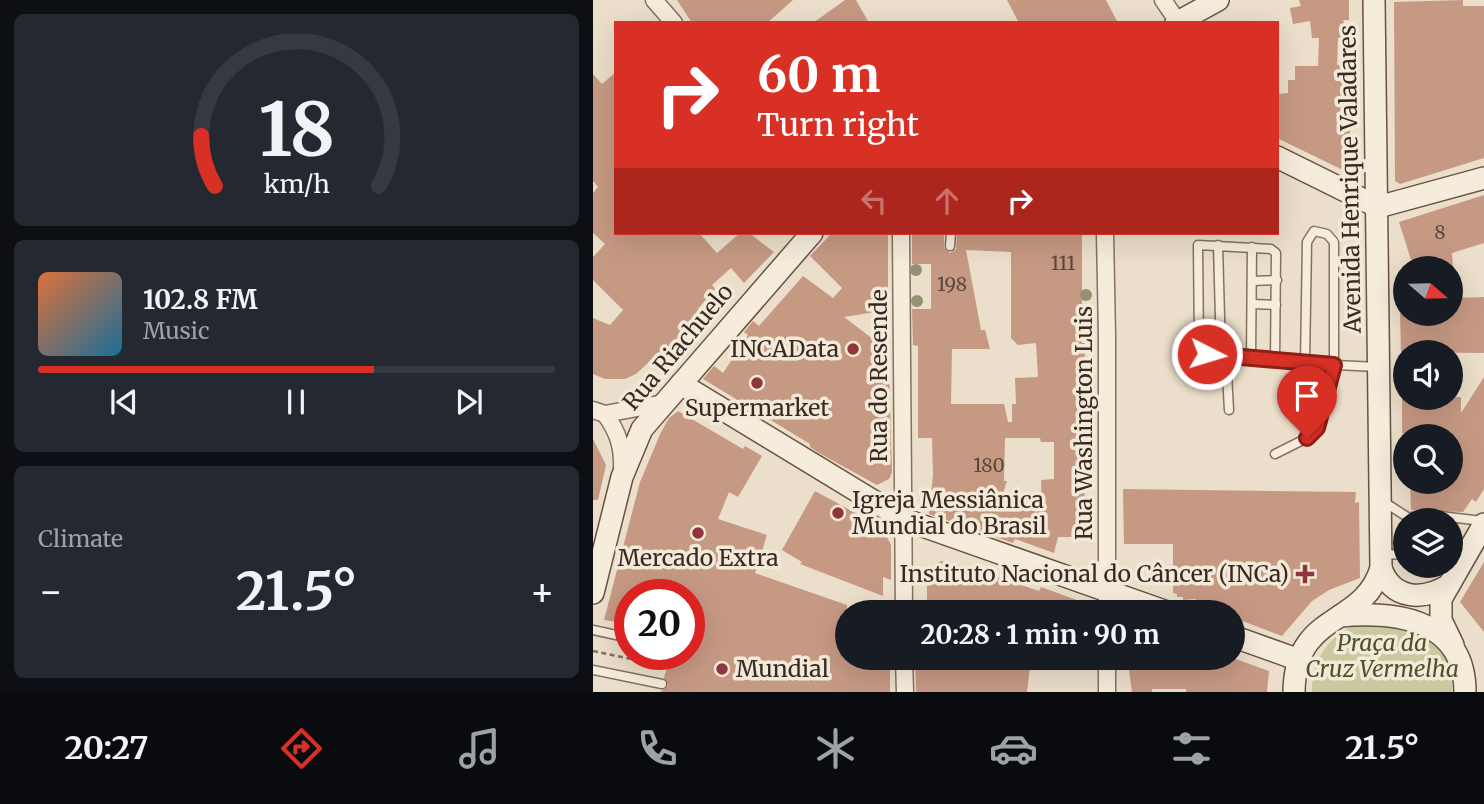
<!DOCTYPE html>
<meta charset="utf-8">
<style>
body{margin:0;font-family:Merriweather,serif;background:#242831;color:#f1f3f6;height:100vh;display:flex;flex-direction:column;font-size:26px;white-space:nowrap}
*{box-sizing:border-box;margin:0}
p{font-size:23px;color:#9ea1a6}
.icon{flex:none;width:38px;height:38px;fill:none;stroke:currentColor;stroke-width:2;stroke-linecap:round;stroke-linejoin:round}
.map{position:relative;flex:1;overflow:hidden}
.side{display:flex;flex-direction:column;gap:14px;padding:14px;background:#0d0f14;width:593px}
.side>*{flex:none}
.guide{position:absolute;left:21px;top:21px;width:665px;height:214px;border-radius:0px;box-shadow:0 7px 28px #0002;background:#d93025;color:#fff;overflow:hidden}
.needle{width:46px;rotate:110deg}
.tools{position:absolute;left:800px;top:256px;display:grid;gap:14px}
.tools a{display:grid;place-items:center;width:70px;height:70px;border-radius:50%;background:#171b24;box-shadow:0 7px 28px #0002;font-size:35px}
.speed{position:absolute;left:21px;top:579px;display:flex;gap:14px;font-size:35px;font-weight:700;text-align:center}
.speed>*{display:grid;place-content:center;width:91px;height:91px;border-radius:50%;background:#171b24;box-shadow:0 7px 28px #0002;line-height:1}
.speed .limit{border:10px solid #d22;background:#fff;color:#111}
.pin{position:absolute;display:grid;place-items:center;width:60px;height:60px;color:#fff;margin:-72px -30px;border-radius:50% 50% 50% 0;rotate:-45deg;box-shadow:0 0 7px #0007}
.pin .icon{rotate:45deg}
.me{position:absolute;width:77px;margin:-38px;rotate:95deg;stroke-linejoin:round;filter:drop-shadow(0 0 5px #0008)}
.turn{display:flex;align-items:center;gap:24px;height:147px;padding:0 28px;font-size:32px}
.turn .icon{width:91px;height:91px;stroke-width:2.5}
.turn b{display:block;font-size:49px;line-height:60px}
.lanes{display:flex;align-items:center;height:66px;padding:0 28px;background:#0003;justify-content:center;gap:35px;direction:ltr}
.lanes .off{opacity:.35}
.big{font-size:52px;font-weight:700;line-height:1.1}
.side .tile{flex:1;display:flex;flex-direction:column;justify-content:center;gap:10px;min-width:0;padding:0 24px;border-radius:10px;background:#242831}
.side .dial{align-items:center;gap:0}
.dial svg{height:182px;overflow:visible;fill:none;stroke:#363941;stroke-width:7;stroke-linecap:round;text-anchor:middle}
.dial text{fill:#f1f3f6;stroke:none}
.song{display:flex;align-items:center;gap:21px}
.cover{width:84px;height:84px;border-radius:10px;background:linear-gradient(135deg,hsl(20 70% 55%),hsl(200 70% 35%))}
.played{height:7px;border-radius:4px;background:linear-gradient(90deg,#d93025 65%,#363941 65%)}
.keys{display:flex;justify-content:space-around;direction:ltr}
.heat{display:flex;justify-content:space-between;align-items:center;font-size:38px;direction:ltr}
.trip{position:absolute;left:242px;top:600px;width:410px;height:70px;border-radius:35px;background:#171b24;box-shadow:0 7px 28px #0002;font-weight:700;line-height:70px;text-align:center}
.tab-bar{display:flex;height:112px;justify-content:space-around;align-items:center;background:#090b0e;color:#9ea1a6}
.tab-bar .icon{width:49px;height:49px}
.tab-bar .active{color:#d93025}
.tab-bar b{font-size:32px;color:#f1f3f6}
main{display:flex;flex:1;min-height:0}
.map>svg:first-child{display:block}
.green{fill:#c8c99e}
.building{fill:#c69983;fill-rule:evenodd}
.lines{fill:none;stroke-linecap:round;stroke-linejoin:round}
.lane-casing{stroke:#86715f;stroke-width:11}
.street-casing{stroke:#86715f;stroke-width:19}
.secondary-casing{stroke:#685242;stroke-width:24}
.path{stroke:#86715f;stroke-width:2.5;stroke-dasharray:5 3.5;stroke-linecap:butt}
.lane{stroke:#f6ecdc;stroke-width:8}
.street{stroke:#f6ecdc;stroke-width:16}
.secondary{stroke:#f6ecdc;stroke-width:21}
.tree{fill:#949272}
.route-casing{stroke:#8d1f18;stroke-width:18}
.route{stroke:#d93025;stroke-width:12}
.poi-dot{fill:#90353e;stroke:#f3e9d9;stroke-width:2.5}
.labels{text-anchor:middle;stroke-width:7;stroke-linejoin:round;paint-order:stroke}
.number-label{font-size:19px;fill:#5c463a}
.street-label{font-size:23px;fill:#382a22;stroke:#f3e9d9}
.poi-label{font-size:23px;fill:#382a22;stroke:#f3e9d9;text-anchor:end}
.park-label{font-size:23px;font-style:italic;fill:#4c532a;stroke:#f3e9d9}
</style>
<main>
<section class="side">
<div class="tile dial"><svg viewBox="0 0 100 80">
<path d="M14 69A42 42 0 1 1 86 69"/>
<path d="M14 69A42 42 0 0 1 8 47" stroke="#d93025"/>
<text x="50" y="56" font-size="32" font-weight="700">18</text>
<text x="50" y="72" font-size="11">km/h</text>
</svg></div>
<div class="tile">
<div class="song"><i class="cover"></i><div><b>102.8 FM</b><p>Music</p></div></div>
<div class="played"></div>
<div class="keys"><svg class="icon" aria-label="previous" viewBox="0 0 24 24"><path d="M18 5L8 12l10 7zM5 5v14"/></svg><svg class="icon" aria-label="pause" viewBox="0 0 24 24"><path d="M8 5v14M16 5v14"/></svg><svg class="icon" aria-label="next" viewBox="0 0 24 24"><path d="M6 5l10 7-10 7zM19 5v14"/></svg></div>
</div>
<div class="tile"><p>Climate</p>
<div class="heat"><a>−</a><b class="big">21.5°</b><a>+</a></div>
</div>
</section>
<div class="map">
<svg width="891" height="692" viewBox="0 0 891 692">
<rect width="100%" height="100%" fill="#ebdeca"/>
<path class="green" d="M797,621C831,637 862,648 859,692H719C718,664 735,634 763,625C774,622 786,622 797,621Z"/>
<g class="building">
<polygon points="84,0 200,0 174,23 99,23"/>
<polygon points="252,0 263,0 276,23 220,23"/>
<polygon points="414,0 513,0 525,23 426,23"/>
<polygon points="706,0 756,0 756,20 750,20 756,37 745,38 744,65 754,65 755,80 759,80 759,92 756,92 758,174 684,138 684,94 695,93 695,80 702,80 702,66 725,66 726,38 719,38 717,21 700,24 697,8 708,6"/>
<polygon points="870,0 870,6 891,6 891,158 807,184 802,181 801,2"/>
<polygon points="23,72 23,233 106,233 124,253 147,233 156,233 181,252 151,283 138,268 119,285 122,289 105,309 119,322 105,336 95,326 74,350 71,348 43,374 32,379 12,379 0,374 0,318 17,325 30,310 0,280 0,257 12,244 0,233 0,193 5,187 0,181 0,74 9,84"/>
<polygon points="891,195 891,243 859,253 860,268 847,268 846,257 820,266 806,222"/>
<polygon points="239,233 295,233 295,310 251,317 280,339 279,370 296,370 299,473 296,479 284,485 226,453 217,447 217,444 110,379 121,366 130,373 155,335 151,332 160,321 166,326 210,276 240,298 249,288 217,256"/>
<path d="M319,233H351V248L357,253L363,249L364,233H489V343H492L490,478L493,511H490V537H465L461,553L422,539L420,543L336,514L340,475L339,438H325V346L320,345L319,309H338V264H319ZM373,250L418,252V338L425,345L443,343L445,377L422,378L423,404H419V422H415L411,404H358L359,349H397L392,330H388ZM412,438H447L448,442H461V479L448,480L449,510L409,496L414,481H411Z"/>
<polygon points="891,297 891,353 808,352 807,313 858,313 858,298"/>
<polygon points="891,377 891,489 883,502 879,499 870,512 818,510 817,481 858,481 858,432 809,433 809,397 868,397 868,413"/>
<polygon points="85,411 150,449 152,446 169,456 145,497 136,492 125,519 174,535 162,573 254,605 254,658 297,658 297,692 67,692 75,686 71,678 78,654 96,654 96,595 37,595 37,624 11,620 47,482 68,432 76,418"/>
<polygon points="0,439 13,465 5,500 0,500"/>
<polygon points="530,489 763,492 762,503 766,502 767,578 736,590 719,601 689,636 639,617 639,612 625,612 603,604 603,599 590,600 590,597 584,597 584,594 580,593 580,544 531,544"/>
<polygon points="222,491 279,522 278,524 293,535 298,545 298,580 290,577 290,596 207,564 209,562 189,550"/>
<polygon points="348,561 374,567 446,591 448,587 503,607 504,612 334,612 334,576 339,567"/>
<polygon points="891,562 891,632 867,602"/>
<polygon points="322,658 438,658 434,692 323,692"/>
<polygon points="582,658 640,658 676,671 674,692 593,692 593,689 559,689 559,692 539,692 535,663 582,663"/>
</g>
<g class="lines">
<defs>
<g id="lane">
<polyline points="625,245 628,355"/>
<polyline points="357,246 358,233"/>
<polyline points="659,281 684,280"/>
<polyline points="659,304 683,305"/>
<polyline points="633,356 636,410"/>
<polyline points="658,359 659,247"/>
<polyline points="682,362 683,253 678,249 605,245 606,347 609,352 682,362 784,367"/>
<polyline points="682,454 714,438 724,428 741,365 741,242 734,234 721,231 714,242 712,363"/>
<polyline points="791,502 819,520"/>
<polyline points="818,517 847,516"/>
<polyline points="847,520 847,516 889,521"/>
<polyline points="791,554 812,555"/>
<polyline points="0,630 37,638"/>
<polyline points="63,663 64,654"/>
<polyline points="0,670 69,684"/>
</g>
<g id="street">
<polyline points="61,0 81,23"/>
<polyline points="570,0 585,22"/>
<polyline points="308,233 311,612"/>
<polyline points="512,233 514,336 514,612"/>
<polyline points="0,410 12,414 71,403"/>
<path d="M12,414C25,432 30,447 29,470"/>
<polyline points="311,658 312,692"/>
<polyline points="514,692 514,658"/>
</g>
<g id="secondary">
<polyline points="583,23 625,0"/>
<polyline points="684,157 785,207"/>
<polyline points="785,207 891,178"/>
<polyline points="88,384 310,519 574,612"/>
<path d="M788,568C799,600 830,601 856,585"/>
<polyline points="0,593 29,477 49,429 219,233"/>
<path d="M747,616C804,611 872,620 872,692"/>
<polyline points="639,636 706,660"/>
<polyline points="860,645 848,620 848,599 891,524"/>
<path d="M701,692C702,610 770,628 788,568L781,0"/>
</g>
</defs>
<use href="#lane" class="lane-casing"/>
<use href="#street" class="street-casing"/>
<use href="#secondary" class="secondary-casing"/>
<polyline class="path" points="0,651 52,662"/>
<use href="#lane" class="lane"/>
<use href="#street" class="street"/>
<use href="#secondary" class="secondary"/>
</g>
<g class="tree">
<circle cx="323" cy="270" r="6"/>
<circle cx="493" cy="295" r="6"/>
<circle cx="324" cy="301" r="6"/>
</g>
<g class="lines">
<defs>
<polyline id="route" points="614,354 741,365 724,428 714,438"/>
</defs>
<use href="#route" class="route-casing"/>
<use href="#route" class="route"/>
</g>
<g class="poi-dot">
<circle cx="260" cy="349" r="7"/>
<circle cx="164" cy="383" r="7"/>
<circle cx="245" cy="513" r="7"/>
<circle cx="105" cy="533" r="7"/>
<path d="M708.5 563.5h7v7h7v7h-7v7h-7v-7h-7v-7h7z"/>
<circle cx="129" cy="669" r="7"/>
</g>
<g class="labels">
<g class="number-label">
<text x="847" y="239">8</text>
<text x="470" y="270">111</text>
<text x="359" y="291">198</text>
<text x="396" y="472">180</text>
</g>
<g class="street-label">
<text transform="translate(757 179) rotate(-91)" y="8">Avenida Henrique Valadares</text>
<text transform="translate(85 347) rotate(-50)" y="8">Rua Riachuelo</text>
<text transform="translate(286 376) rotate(-90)" y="8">Rua do Resende</text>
<text transform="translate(491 423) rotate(-90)" y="8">Rua Washington Luis</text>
</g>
<g class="poi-label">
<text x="246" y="357">INCAData</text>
<text x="164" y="416" text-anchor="middle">Supermarket</text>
<text x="259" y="508" text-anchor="start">Igreja Messiânica<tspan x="259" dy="26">Mundial do Brasil</tspan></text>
<text x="105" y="566" text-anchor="middle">Mercado Extra</text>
<text x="696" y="582">Instituto Nacional do Câncer (INCa)</text>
<text x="143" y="677" text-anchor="start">Mundial</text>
</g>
<g class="park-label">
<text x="789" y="651">Praça da<tspan x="789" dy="26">Cruz Vermelha</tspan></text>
</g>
</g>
</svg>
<div class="tools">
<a><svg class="needle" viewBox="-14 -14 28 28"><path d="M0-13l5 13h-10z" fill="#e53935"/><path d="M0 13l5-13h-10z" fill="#9ea1a6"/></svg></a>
<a><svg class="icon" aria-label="sound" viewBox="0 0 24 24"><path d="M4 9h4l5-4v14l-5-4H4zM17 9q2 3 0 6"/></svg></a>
<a><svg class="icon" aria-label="search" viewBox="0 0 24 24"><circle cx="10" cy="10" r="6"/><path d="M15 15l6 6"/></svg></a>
<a><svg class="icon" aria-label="layers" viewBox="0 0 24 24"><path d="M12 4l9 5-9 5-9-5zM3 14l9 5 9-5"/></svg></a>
</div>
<div class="speed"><div class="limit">20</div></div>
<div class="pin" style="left:714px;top:438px;background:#d93025"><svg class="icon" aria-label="arrive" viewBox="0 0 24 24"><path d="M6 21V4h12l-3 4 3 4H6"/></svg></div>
<svg class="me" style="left:614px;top:354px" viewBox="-20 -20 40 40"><circle r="17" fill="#d93025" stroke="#fff" stroke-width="3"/><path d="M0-11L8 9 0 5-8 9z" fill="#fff"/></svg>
<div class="trip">20:28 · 1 min · 90 m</div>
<div class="guide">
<div class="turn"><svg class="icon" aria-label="right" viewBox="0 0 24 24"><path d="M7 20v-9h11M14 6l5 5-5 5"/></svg><div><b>60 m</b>Turn right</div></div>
<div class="lanes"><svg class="icon off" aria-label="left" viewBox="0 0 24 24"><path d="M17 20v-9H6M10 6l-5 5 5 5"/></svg><svg class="icon off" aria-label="ahead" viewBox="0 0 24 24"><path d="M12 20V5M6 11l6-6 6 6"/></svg><svg class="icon" aria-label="right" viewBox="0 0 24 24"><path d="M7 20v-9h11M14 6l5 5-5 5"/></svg></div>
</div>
</div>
</main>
<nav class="tab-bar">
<b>20:27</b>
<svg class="icon active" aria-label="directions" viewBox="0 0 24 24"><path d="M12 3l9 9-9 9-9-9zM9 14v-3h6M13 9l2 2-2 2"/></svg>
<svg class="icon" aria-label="music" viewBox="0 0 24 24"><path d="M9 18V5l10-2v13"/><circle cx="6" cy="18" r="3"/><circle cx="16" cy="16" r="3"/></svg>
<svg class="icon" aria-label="phone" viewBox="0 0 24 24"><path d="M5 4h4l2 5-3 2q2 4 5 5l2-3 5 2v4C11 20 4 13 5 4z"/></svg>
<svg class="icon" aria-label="climate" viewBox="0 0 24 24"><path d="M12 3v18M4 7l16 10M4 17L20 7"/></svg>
<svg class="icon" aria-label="car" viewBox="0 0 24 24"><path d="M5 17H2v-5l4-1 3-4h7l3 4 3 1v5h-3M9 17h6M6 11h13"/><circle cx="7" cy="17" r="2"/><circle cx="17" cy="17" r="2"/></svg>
<svg class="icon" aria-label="filters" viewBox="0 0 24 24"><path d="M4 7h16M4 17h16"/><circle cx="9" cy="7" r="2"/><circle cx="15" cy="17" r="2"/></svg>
<b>21.5°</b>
</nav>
